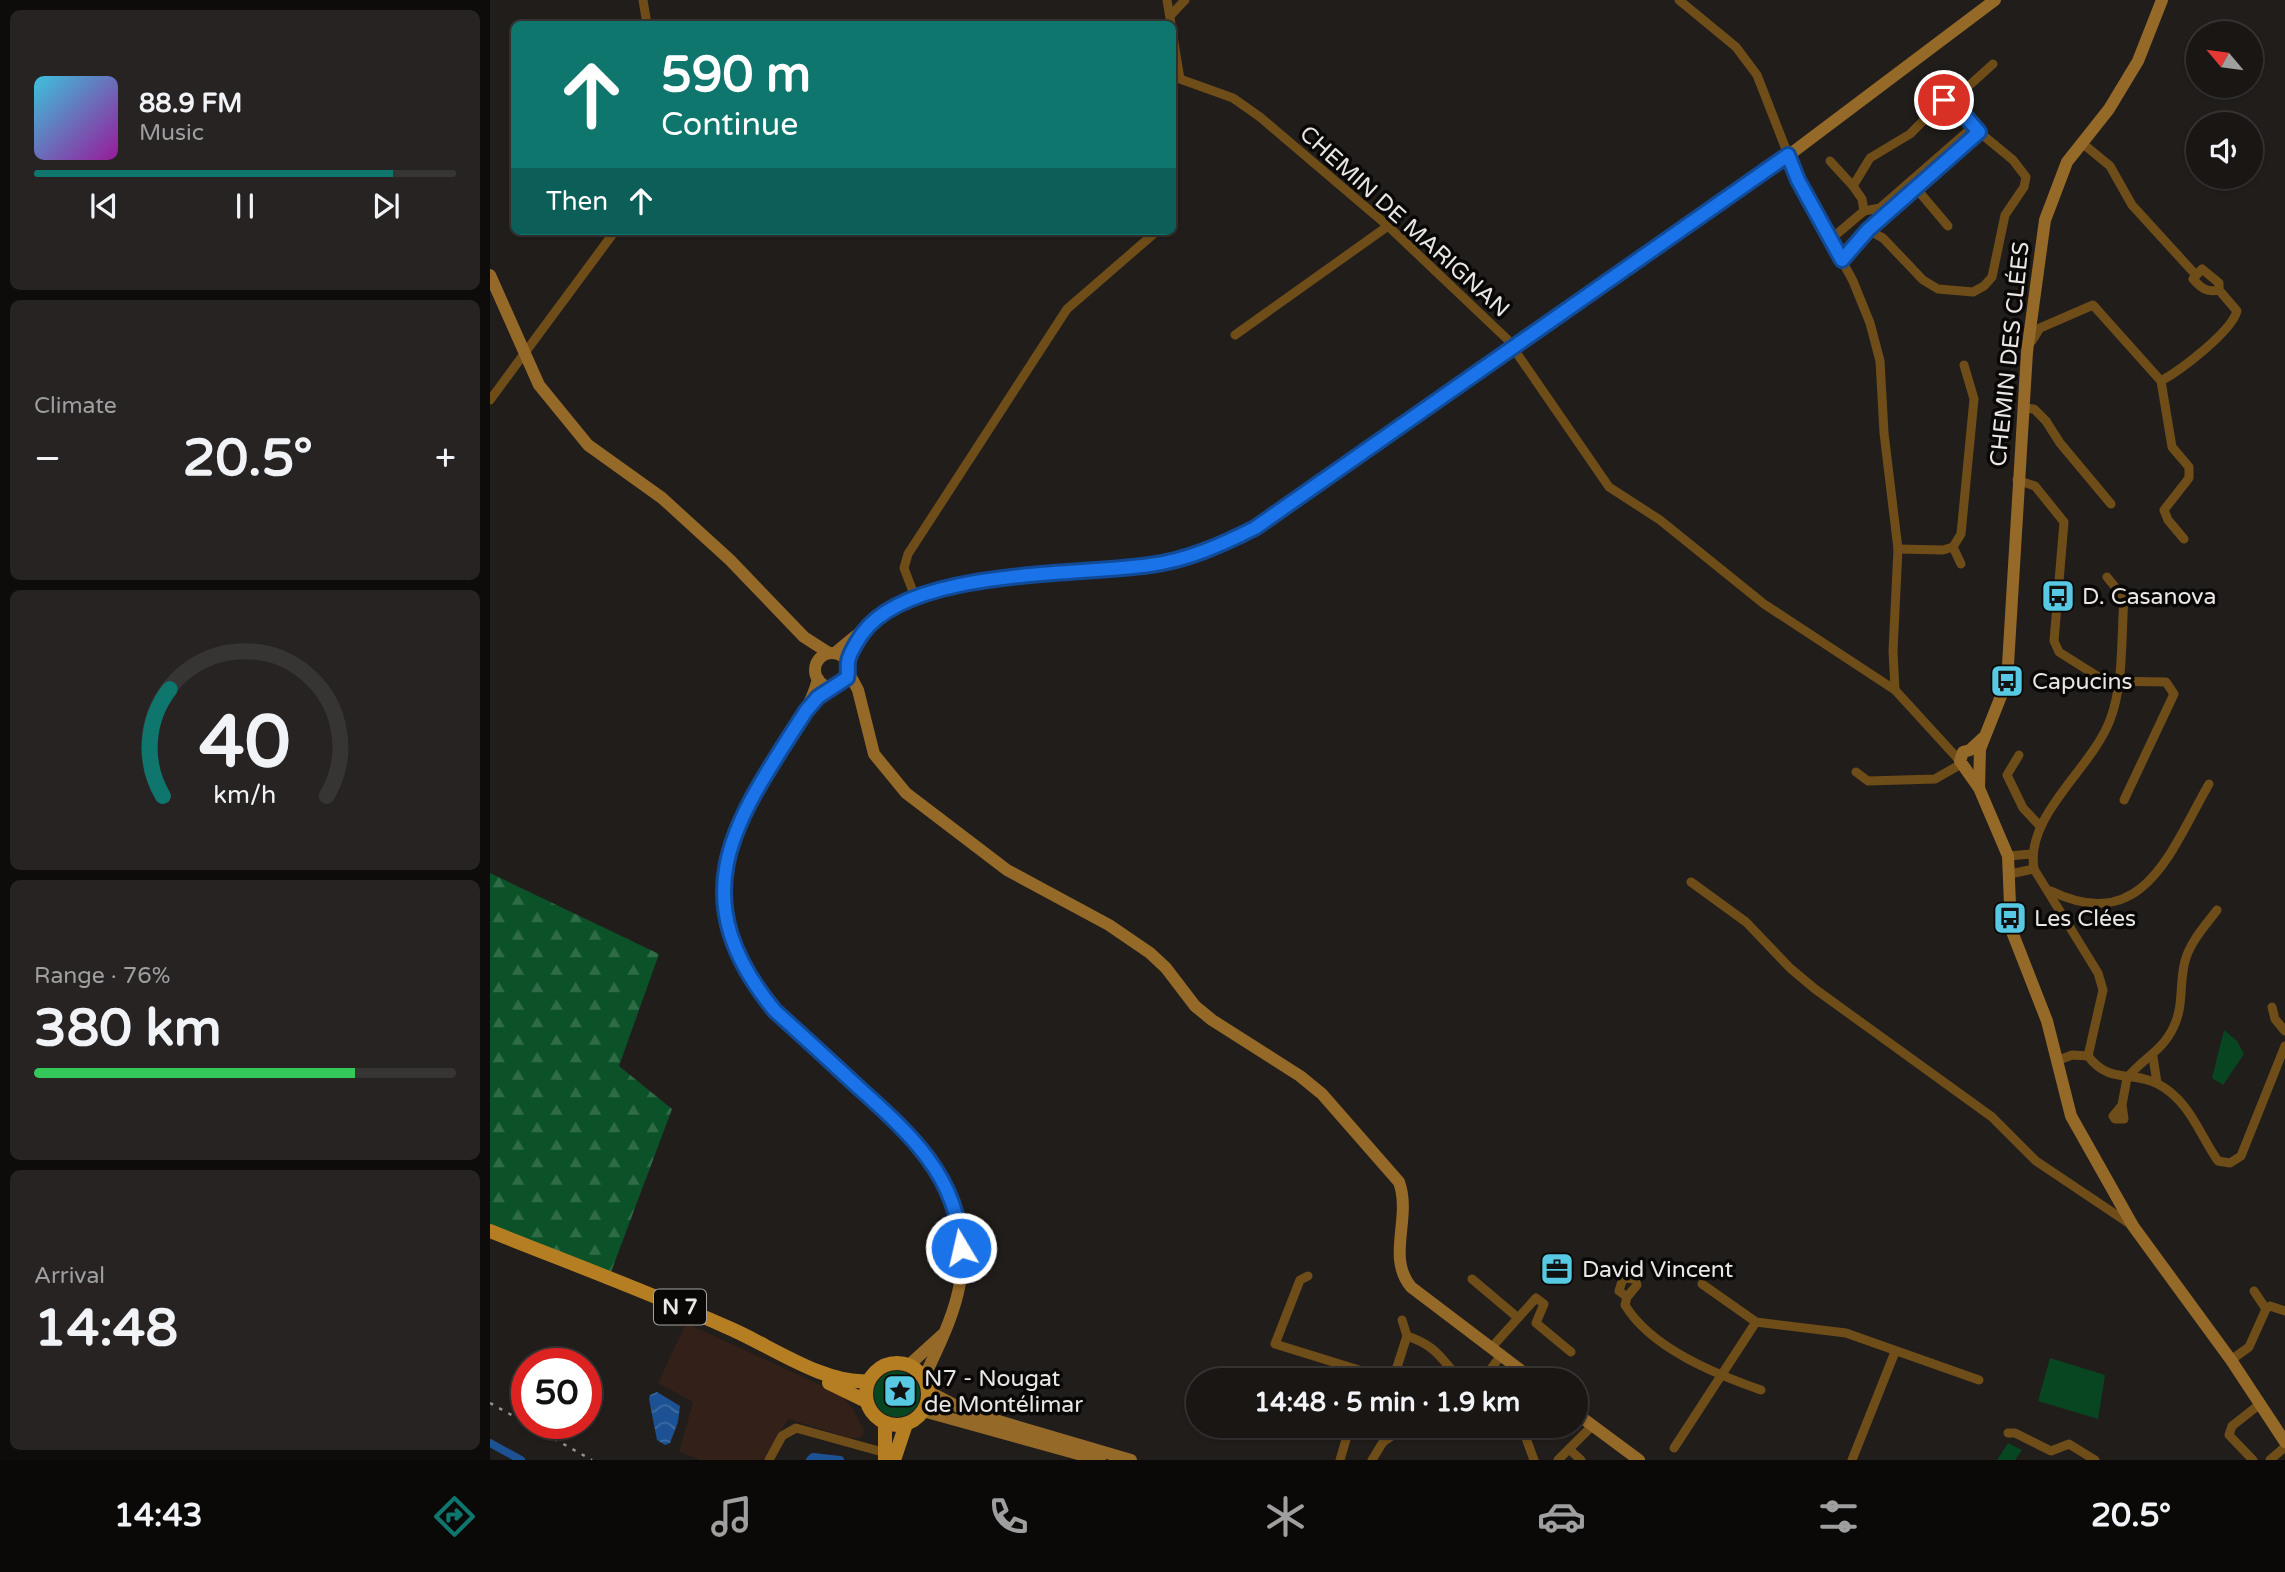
<!DOCTYPE html>
<meta charset="utf-8">
<style>
body{margin:0;font-family:"Varela Round",sans-serif;background:#262322;color:#f1f3f6;height:100vh;display:flex;flex-direction:column;font-size:26px;white-space:nowrap}
*{box-sizing:border-box;margin:0}
p{font-size:23px;color:#9f9fa0}
.icon{flex:none;width:38px;height:38px;fill:none;stroke:currentColor;stroke-width:2;stroke-linecap:round;stroke-linejoin:round}
.map{position:relative;flex:1;overflow:hidden}
.panel{display:flex;flex-direction:column;gap:10px;padding:10px;background:#0e0c0b;width:490px}
.panel>*{flex:none}
.banner{position:absolute;left:21px;top:21px;width:665px;height:214px;border-radius:10px;box-shadow:0 2px 5px #0004,0 0 0 2px #373534;background:#0f766e;color:#fff;overflow:hidden}
.needle{width:46px;rotate:299deg}
.fabs{position:absolute;left:1696px;top:21px;display:grid;gap:14px}
.fabs a{display:grid;place-items:center;width:77px;height:77px;border-radius:50%;background:#191614;box-shadow:0 2px 5px #0004,0 0 0 2px #373534;font-size:35px}
.speed{position:absolute;left:21px;top:1348px;display:flex;gap:14px;font-size:35px;font-weight:700;text-align:center}
.speed>*{display:grid;place-content:center;width:91px;height:91px;border-radius:50%;background:#191614;box-shadow:0 2px 5px #0004,0 0 0 2px #373534;line-height:1}
.speed .limit{border:10px solid #d22;background:#fff;color:#111}
.pin{position:absolute;display:grid;place-items:center;width:60px;height:60px;color:#fff;margin:-30px;border:4px solid #fff;border-radius:50%;box-shadow:0 2px 7px #0007}
.me{position:absolute;width:77px;margin:-38px;rotate:351deg;stroke-linejoin:round;filter:drop-shadow(0 0 5px #0008)}
.turn{display:flex;align-items:center;gap:24px;height:147px;padding:0 35px;font-size:32px}
.turn .icon{width:91px;height:91px;stroke-width:2.5}
.turn b{display:block;font-size:49px;line-height:60px}
.then{display:flex;align-items:center;height:66px;padding:0 35px;background:#0003;gap:14px;font-size:26px}
.big{font-size:52px;font-weight:700;line-height:1.1}
.panel .tile{flex:1;display:flex;flex-direction:column;justify-content:center;gap:10px;min-width:0;padding:0 24px;border-radius:10px;background:#262322}
.panel .dial{align-items:center;gap:0}
.dial svg{height:182px;overflow:visible;fill:none;stroke:#373534;stroke-width:7;stroke-linecap:round;text-anchor:middle}
.dial text{fill:#f1f3f6;stroke:none}
.song{display:flex;align-items:center;gap:21px}
.cover{width:84px;height:84px;border-radius:10px;background:linear-gradient(135deg,hsl(190 70% 55%),hsl(300 70% 35%))}
.played{height:7px;border-radius:4px;background:linear-gradient(90deg,#0f766e 85%,#373534 85%)}
.keys{display:flex;justify-content:space-around;direction:ltr}
.heat{display:flex;justify-content:space-between;align-items:center;font-size:38px;direction:ltr}
.charge{height:10px;border-radius:5px;background:linear-gradient(90deg,#34c759 76%,#373534 0)}
.trip{position:absolute;left:696px;top:1368px;width:402px;height:70px;border-radius:35px;background:#191614;box-shadow:0 2px 5px #0004,0 0 0 2px #373534;font-weight:700;line-height:70px;text-align:center}
.menu{display:flex;height:112px;justify-content:space-around;align-items:center;background:#0a0908;color:#9f9fa0}
.menu .icon{width:49px;height:49px}
.menu .on{color:#0f766e}
.menu b{font-size:32px;color:#f1f3f6}
main{display:flex;flex:1;min-height:0}
.map>svg:first-child{display:block}
.industrial{fill:#322019}
.green{fill:#084621}
.forest{fill:url(#forest-firs)}
.water{fill:url(#water-waves)}
.lines{fill:none;stroke-linecap:round;stroke-linejoin:round}
.canal{stroke:#1c5293;stroke-width:8}
.street{stroke:#6f4d18;stroke-width:9}
.secondary{stroke:#956928;stroke-width:12}
.primary{stroke:#b67e22;stroke-width:14}
.rail{stroke:#94918f;stroke-width:2.5;stroke-dasharray:3.5 7;stroke-linecap:butt}
.route-casing{stroke:#114b97;stroke-width:18}
.route{stroke:#1a73e8;stroke-width:12}
.labels{text-anchor:middle;stroke-width:7;stroke-linejoin:round;paint-order:stroke}
.shield{fill:#090807;stroke:#a6a3a2;stroke-width:2}
.shield-label{font-size:21px;font-weight:bold;fill:#e9e6e5}
.street-label{font-size:23px;fill:#e9e6e5;stroke:#090807}
.poi-label{font-size:23px;fill:#e9e6e5;stroke:#090807;text-anchor:start}
</style>
<main>
<section class="panel">
<div class="tile">
<div class="song"><i class="cover"></i><div><b>88.9 FM</b><p>Music</p></div></div>
<div class="played"></div>
<div class="keys"><svg class="icon" aria-label="previous" viewBox="0 0 24 24"><path d="M18 5L8 12l10 7zM5 5v14"/></svg><svg class="icon" aria-label="pause" viewBox="0 0 24 24"><path d="M8 5v14M16 5v14"/></svg><svg class="icon" aria-label="next" viewBox="0 0 24 24"><path d="M6 5l10 7-10 7zM19 5v14"/></svg></div>
</div>
<div class="tile"><p>Climate</p>
<div class="heat"><a>−</a><b class="big">20.5°</b><a>+</a></div>
</div>
<div class="tile dial"><svg viewBox="0 0 100 80">
<path d="M14 69A42 42 0 1 1 86 69"/>
<path d="M14 69A42 42 0 0 1 17 22" stroke="#0f766e"/>
<text x="50" y="56" font-size="32" font-weight="700">40</text>
<text x="50" y="72" font-size="11">km/h</text>
</svg></div>
<div class="tile"><p>Range · 76%</p><b class="big">380 km</b><div class="charge"></div></div>
<div class="tile"><p>Arrival</p><b class="big">14:48</b></div>
</section>
<div class="map">
<svg width="1795" height="1460" viewBox="0 0 1795 1460">
<defs>
<pattern id="forest-firs" width="22" height="20" patternUnits="userSpaceOnUse" patternTransform="scale(1.75)"><rect width="22" height="20" fill="#0b5228"/><path d="M5 1l3.5 6h-7zM16 11l3.5 6h-7z" fill="#2f6b47"/></pattern>
<pattern id="water-waves" width="16" height="10" patternUnits="userSpaceOnUse" patternTransform="scale(1.75)"><rect width="16" height="10" fill="#1c5293"/><path d="M0 5q4-4 8 0t8 0" fill="none" stroke="#3d6ba2"/></pattern>
</defs>
<rect width="100%" height="100%" fill="#211d1b"/>
<polygon class="industrial" points="196,1323 350,1394 363,1409 375,1432 370,1438 360,1438 298,1419 273,1460 211,1460 189,1452 203,1402 168,1383"/>
<g class="green">
<polygon points="1734,1030 1747,1041 1754,1054 1733,1085 1722,1078"/>
<polygon points="1560,1358 1615,1375 1608,1419 1548,1401"/>
<circle cx="407" cy="1394" r="23"/>
<polygon points="1518,1443 1532,1450 1525,1460 1507,1460"/>
</g>
<polygon class="forest" points="0,873 169,954 129,1066 182,1109 121,1272 0,1226"/>
<polygon class="water" points="167,1392 190,1406 188,1422 180,1443 175,1445 167,1440 159,1399 160,1395"/>
<g class="lines">
<g class="canal">
<polyline points="0,1443 31,1460"/>
<polyline points="320,1460 323,1457 350,1460"/>
</g>
<g class="street">
<polyline points="153,0 157,24"/>
<polyline points="677,0 690,79 743,98 770,117 898,226 1017,339 1119,487 1170,520 1274,604 1405,690 1470,761"/>
<polyline points="1189,0 1246,47 1267,75 1308,180 1363,281 1380,323 1390,361 1394,433 1408,549 1403,651 1405,690"/>
<polyline points="681,15 695,0"/>
<polyline points="1462,101 1503,64"/>
<polyline points="1592,143 1620,166 1642,205 1705,274"/>
<polyline points="1340,161 1363,186"/>
<polyline points="1425,187 1458,226"/>
<polyline points="1374,211 1390,208 1484,126"/>
<polyline points="1339,236 1348,233 1374,211 1372,199 1363,186 1380,158 1420,134 1454,100 1462,101 1489,132 1523,160 1536,177 1534,187 1515,215 1502,277 1494,286 1483,292 1448,289 1433,280 1393,238 1378,230"/>
<polyline points="1352,260 1378,230 1489,132"/>
<polyline points="745,335 898,226"/>
<polyline points="1542,341 1550,328 1603,305 1671,381 1682,447 1699,467 1699,478 1674,510 1678,520 1694,539"/>
<path d="M1671,381C1691,370 1741,332 1747,311L1729,290V283L1712,269L1703,279C1711,288 1717,293 1729,290"/>
<polyline points="0,400 125,231"/>
<polyline points="1534,408 1544,409 1556,421 1570,443 1621,504"/>
<polyline points="1527,480 1545,486 1574,522 1564,641 1569,652 1615,681 1676,682 1684,694 1634,800"/>
<polyline points="1463,547 1471,564"/>
<polyline points="1408,549 1453,550 1463,547 1471,534 1484,399 1474,365"/>
<polyline points="425,597 414,568 418,554 577,309 667,231"/>
<polyline points="1529,755 1517,775 1533,808 1550,826"/>
<polyline points="1366,772 1378,781 1445,779 1471,764"/>
<polyline points="1518,856 1542,854"/>
<polyline points="1520,874 1544,869"/>
<polyline points="1201,882 1256,922 1300,968 1325,989 1502,1117 1546,1161 1640,1224"/>
<path d="M1561,891C1654,936 1681,850 1719,784"/>
<polyline points="1782,1007 1785,1019 1795,1031"/>
<path d="M1598,1056L1613,990L1608,973L1544,869C1535,815 1601,770 1620,720C1634,684 1631,636 1634,598L1617,577"/>
<path d="M1598,1056C1620,1085 1642,1070 1668,1084C1700,1101 1709,1134 1728,1161L1740,1163L1751,1156L1795,1046"/>
<polyline points="1663,1057 1667,1083"/>
<polyline points="1569,1060 1582,1055 1598,1056"/>
<path d="M1632,1105L1634,1119H1625L1623,1116L1632,1105L1637,1078C1653,1058 1673,1051 1684,1026C1694,1005 1689,983 1695,961C1700,942 1715,926 1727,910"/>
<polyline points="818,1276 810,1280 785,1344 869,1370 874,1374 874,1381"/>
<polyline points="982,1279 1027,1317"/>
<polyline points="1212,1284 1266,1322 1356,1333 1489,1380"/>
<path d="M1137,1297L1147,1285L1145,1279L1133,1278L1129,1291L1137,1297L1135,1305C1161,1348 1225,1374 1271,1390"/>
<polyline points="1776,1309 1780,1306 1795,1311"/>
<polyline points="912,1320 917,1336"/>
<polyline points="1002,1347 1046,1298 1054,1304 1046,1323 1081,1352"/>
<polyline points="1741,1360 1759,1347 1776,1309 1764,1291"/>
<path d="M907,1367L917,1336C949,1347 950,1359 972,1381"/>
<polyline points="992,1381 1012,1354"/>
<polyline points="1027,1426 1036,1438 1044,1460"/>
<polyline points="1518,1433 1525,1433 1561,1451 1579,1444 1605,1460"/>
<polyline points="1184,1448 1266,1322"/>
<polyline points="1079,1449 1091,1460"/>
<polyline points="279,1460 292,1436 306,1428 396,1453"/>
<polyline points="850,1460 860,1426"/>
<polyline points="882,1460 893,1442 916,1426"/>
<polyline points="1068,1460 1102,1426"/>
<polyline points="1362,1460 1405,1352"/>
<polyline points="1763,1460 1739,1435 1742,1426 1770,1404"/>
<polyline points="1780,1460 1795,1447"/>
</g>
<g class="secondary">
<polyline points="0,275 49,385 98,445 172,498 240,560 314,637 339,653"/>
<path d="M345,653C368,633 395,612 423,598C483,570 592,575 660,565C698,560 731,545 765,529L1299,155L1505,0"/>
<circle cx="342" cy="670" r="17"/>
<path d="M359,673L368,690L384,754L416,793L517,870L619,925L660,953L676,968L705,1006L722,1020L810,1076L832,1094L909,1182C922,1218 896,1257 921,1287L1045,1381"/>
<path d="M328,679C320,710 300,736 283,763C267,788 248,814 240,843C223,905 246,963 285,1011C314,1037 343,1063 371,1090C429,1143 485,1196 470,1283C464,1317 448,1347 434,1378"/>
<polyline points="1493,738 1480,750 1473,752 1470,761 1489,788 1518,856 1521,929 1557,1021 1581,1116 1643,1226 1741,1360 1795,1442"/>
<polyline points="1489,788 1490,749 1517,681 1537,352 1555,220 1577,162 1619,109 1648,61 1672,0"/>
<polyline points="419,1365 452,1335"/>
<polyline points="438,1391 478,1412 641,1460"/>
<polyline points="433,1411 610,1460"/>
<polyline points="1087,1414 1149,1460"/>
</g>
<g class="primary">
<path d="M0,1231C80,1263 161,1293 239,1328C279,1345 335,1385 378,1381"/>
<circle cx="407" cy="1394" r="31"/>
<polyline points="339,1383 376,1401"/>
<polyline points="395,1423 395,1460"/>
<polyline points="404,1460 416,1424"/>
</g>
<polyline class="rail" points="0,1403 102,1460"/>
</g>
<g class="lines">
<defs>
<path id="route" d="M471,1248C468,1176 418,1132 368,1087C340,1061 313,1036 285,1011C188,893 247,819 316,711L328,697L357,678C359,671 357,668 358,662C359,654 368,640 372,634C419,568 586,576 660,565C698,560 731,545 765,528L1298,155L1308,180L1352,260L1378,230L1489,132L1462,101L1454,100"/>
</defs>
<use href="#route" class="route-casing"/>
<use href="#route" class="route"/>
</g>
<defs>
<symbol id="bus-square" viewBox="-11 -11 22 22"><rect x="-9" y="-9" width="18" height="18" rx="4" fill="#57c9e2" stroke="#090807"/><path d="M-5-6H5V4H4V6H2V4H-2V6H-4V4H-5ZM-3.5-4V0h7V-4ZM-3.5 1.2v1.5H-2V1.2ZM2 1.2v1.5H3.5V1.2Z" fill="#111"/></symbol>
<symbol id="office-square" viewBox="-11 -11 22 22"><rect x="-9" y="-9" width="18" height="18" rx="4" fill="#57c9e2" stroke="#090807"/><path d="M-6-3h4V-5.5h4V-3h4V5H-6ZM-1-4.5V-3h2v-1.5ZM-6 0V1H6V0Z" fill="#111"/></symbol>
<symbol id="sight-square" viewBox="-11 -11 22 22"><rect x="-9" y="-9" width="18" height="18" rx="4" fill="#57c9e2" stroke="#090807"/><path d="M0-6L1.8-2.2L6-1.7L2.9 1.2L3.7 5.4L0 3.3L-3.7 5.4L-2.9 1.2L-6-1.7L-1.8-2.2Z" fill="#111"/></symbol>
</defs>
<g fill-rule="evenodd">
<use href="#bus-square" x="1549" y="577" width="38" height="38"/>
<use href="#bus-square" x="1498" y="662" width="38" height="38"/>
<use href="#bus-square" x="1501" y="899" width="38" height="38"/>
<use href="#office-square" x="1048" y="1250" width="38" height="38"/>
<use href="#sight-square" x="391" y="1372" width="38" height="38"/>
</g>
<g class="labels">
<rect class="shield" x="164" y="1289.5" width="52" height="35" rx="5"/>
<g class="shield-label">
<text x="190" y="1314">N 7</text>
</g>
<g class="street-label">
<text transform="translate(915 221) rotate(42)" y="8">CHEMIN DE MARIGNAN</text>
<text transform="translate(1519 354) rotate(-84)" y="8">CHEMIN DES CLÉES</text>
</g>
<g class="poi-label">
<text x="1592" y="604">D. Casanova</text>
<text x="1542" y="689">Capucins</text>
<text x="1544" y="926">Les Clées</text>
<text x="1092" y="1277">David Vincent</text>
<text x="434" y="1386">N7 - Nougat<tspan x="434" dy="26">de Montélimar</tspan></text>
</g>
</g>
</svg>
<div class="fabs">
<a><svg class="needle" viewBox="-14 -14 28 28"><path d="M0-13l5 13h-10z" fill="#e53935"/><path d="M0 13l5-13h-10z" fill="#9f9fa0"/></svg></a>
<a><svg class="icon" aria-label="sound" viewBox="0 0 24 24"><path d="M4 9h4l5-4v14l-5-4H4zM17 9q2 3 0 6"/></svg></a>
</div>
<div class="speed"><div class="limit">50</div></div>
<div class="pin" style="left:1454px;top:100px;background:#d93025"><svg class="icon" aria-label="arrive" viewBox="0 0 24 24"><path d="M6 21V4h12l-3 4 3 4H6"/></svg></div>
<svg class="me" style="left:471px;top:1248px" viewBox="-20 -20 40 40"><circle r="17" fill="#1a73e8" stroke="#fff" stroke-width="3"/><path d="M0-11L8 9 0 5-8 9z" fill="#fff"/></svg>
<div class="trip">14:48 · 5 min · 1.9 km</div>
<div class="banner">
<div class="turn"><svg class="icon" aria-label="ahead" viewBox="0 0 24 24"><path d="M12 20V5M6 11l6-6 6 6"/></svg><div><b>590 m</b>Continue</div></div>
<div class="then">Then<svg class="icon" aria-label="ahead" viewBox="0 0 24 24"><path d="M12 20V5M6 11l6-6 6 6"/></svg></div>
</div>
</div>
</main>
<nav class="menu">
<b>14:43</b>
<svg class="icon on" aria-label="directions" viewBox="0 0 24 24"><path d="M12 3l9 9-9 9-9-9zM9 14v-3h6M13 9l2 2-2 2"/></svg>
<svg class="icon" aria-label="music" viewBox="0 0 24 24"><path d="M9 18V5l10-2v13"/><circle cx="6" cy="18" r="3"/><circle cx="16" cy="16" r="3"/></svg>
<svg class="icon" aria-label="phone" viewBox="0 0 24 24"><path d="M5 4h4l2 5-3 2q2 4 5 5l2-3 5 2v4C11 20 4 13 5 4z"/></svg>
<svg class="icon" aria-label="climate" viewBox="0 0 24 24"><path d="M12 3v18M4 7l16 10M4 17L20 7"/></svg>
<svg class="icon" aria-label="car" viewBox="0 0 24 24"><path d="M5 17H2v-5l4-1 3-4h7l3 4 3 1v5h-3M9 17h6M6 11h13"/><circle cx="7" cy="17" r="2"/><circle cx="17" cy="17" r="2"/></svg>
<svg class="icon" aria-label="filters" viewBox="0 0 24 24"><path d="M4 7h16M4 17h16"/><circle cx="9" cy="7" r="2"/><circle cx="15" cy="17" r="2"/></svg>
<b>20.5°</b>
</nav>
